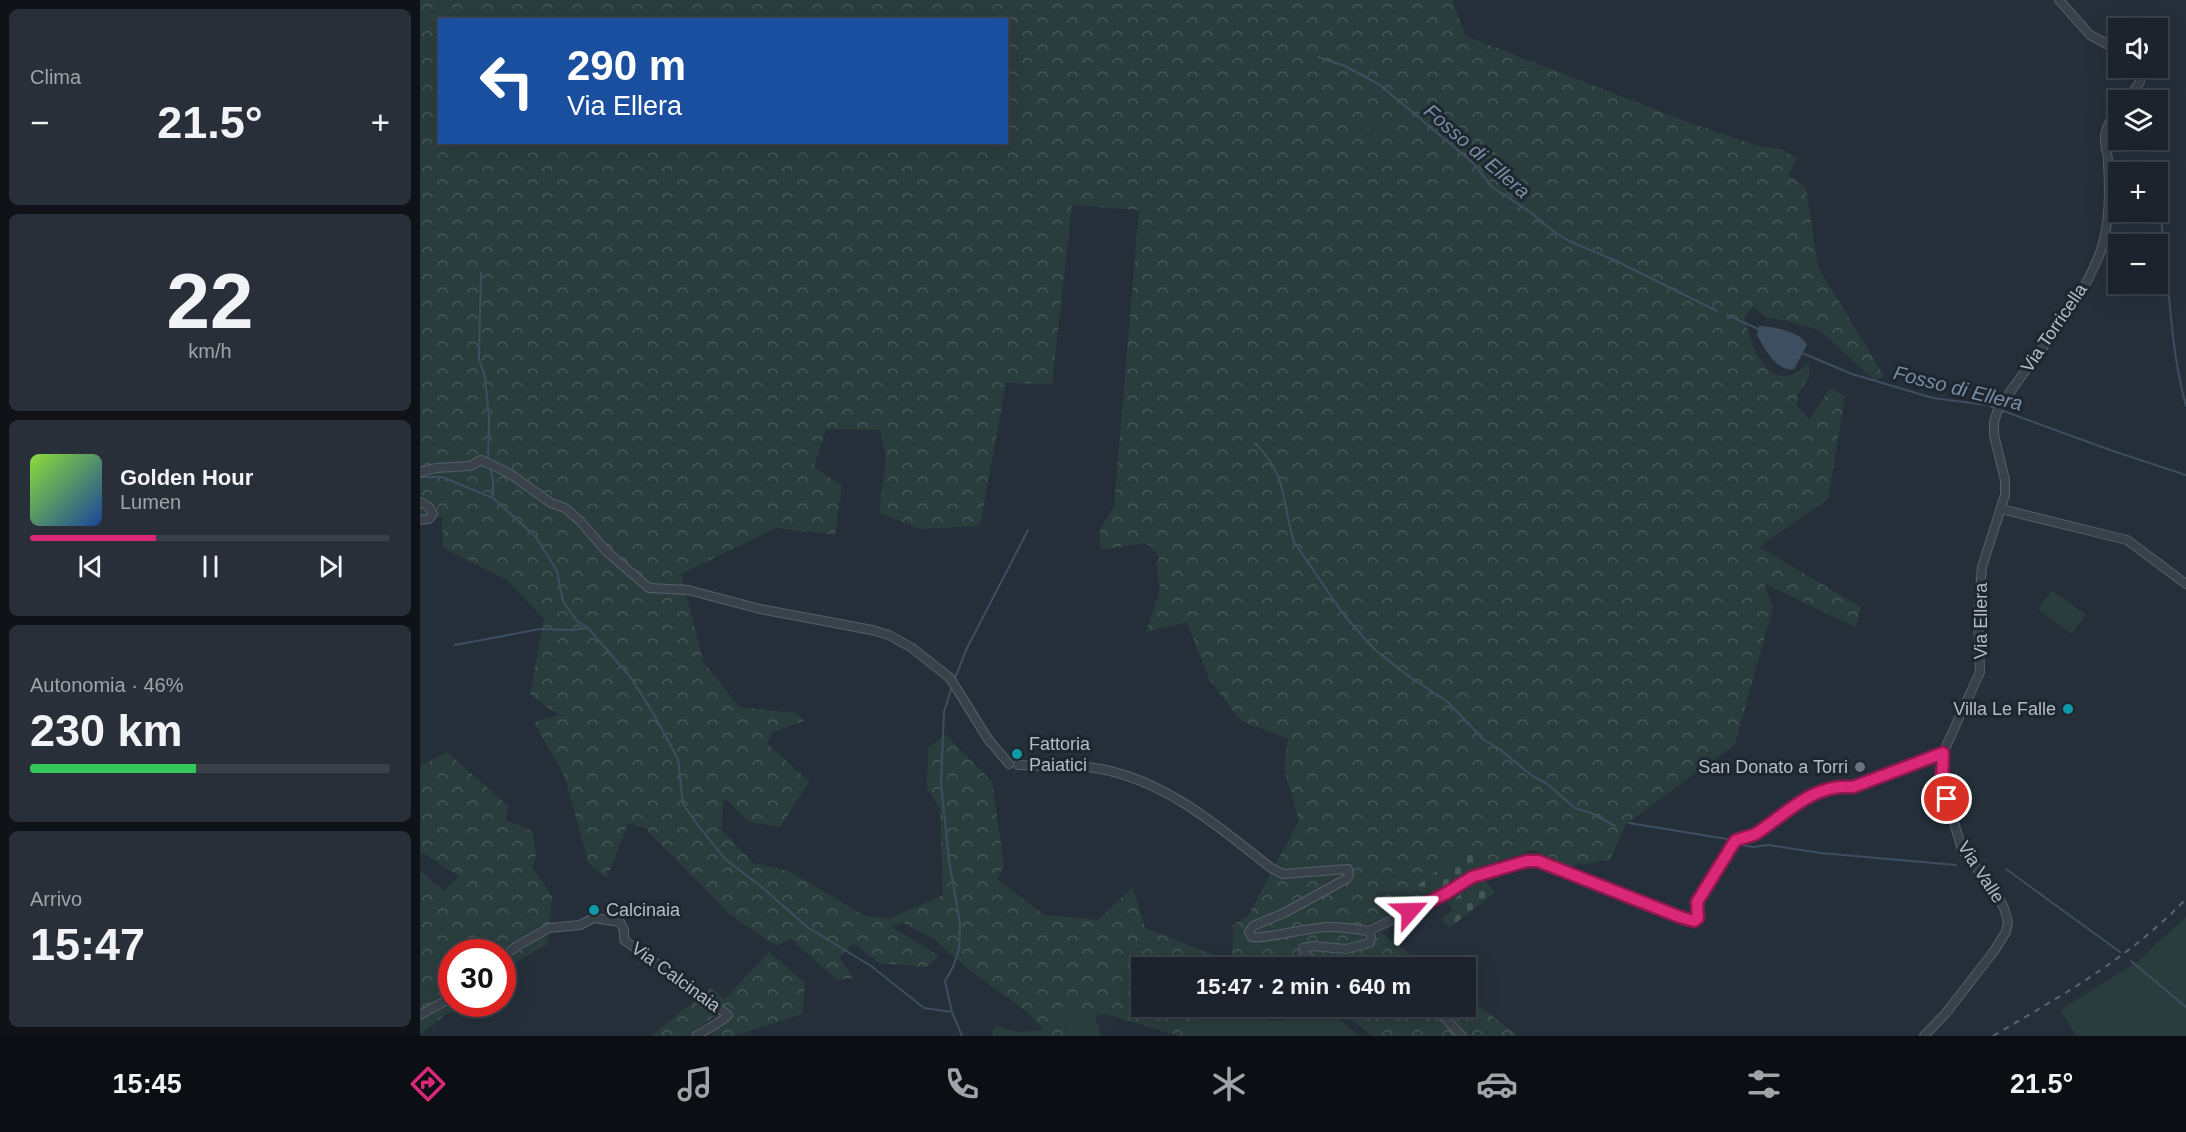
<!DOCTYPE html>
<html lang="it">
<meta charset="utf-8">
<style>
body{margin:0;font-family:Arial,sans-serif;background:#292f38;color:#f1f3f6;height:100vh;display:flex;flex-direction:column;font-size:22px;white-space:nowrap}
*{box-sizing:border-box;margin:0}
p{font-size:20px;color:#a0a4a9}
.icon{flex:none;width:33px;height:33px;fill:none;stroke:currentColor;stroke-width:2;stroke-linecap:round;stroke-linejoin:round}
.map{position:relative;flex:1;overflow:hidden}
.details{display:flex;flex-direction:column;gap:9px;padding:9px;background:#0f1318;width:420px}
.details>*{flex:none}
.banner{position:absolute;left:18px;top:18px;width:570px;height:126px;border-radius:0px;box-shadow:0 6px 24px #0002,0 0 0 2px #3a4048;background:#1a4fa0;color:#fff;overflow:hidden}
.controls{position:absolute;left:1688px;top:18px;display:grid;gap:12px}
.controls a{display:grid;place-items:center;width:60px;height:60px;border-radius:0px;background:#1c232c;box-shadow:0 6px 24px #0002,0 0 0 2px #3a4048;font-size:30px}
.speed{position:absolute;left:18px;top:939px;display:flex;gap:12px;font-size:30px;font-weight:700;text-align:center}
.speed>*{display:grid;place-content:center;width:78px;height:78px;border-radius:50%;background:#1c232c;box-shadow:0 6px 24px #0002,0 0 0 2px #3a4048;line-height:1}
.speed .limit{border:9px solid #d22;background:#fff;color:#111}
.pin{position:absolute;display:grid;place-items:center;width:51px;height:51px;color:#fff;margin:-26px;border:3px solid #fff;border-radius:50%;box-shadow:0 2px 6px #0007}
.me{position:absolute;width:66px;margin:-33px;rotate:65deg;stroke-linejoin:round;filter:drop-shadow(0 0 4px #0008)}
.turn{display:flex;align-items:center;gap:21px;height:126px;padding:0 30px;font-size:27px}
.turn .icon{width:78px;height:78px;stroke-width:2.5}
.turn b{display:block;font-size:42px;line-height:51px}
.big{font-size:45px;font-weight:700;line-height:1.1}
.details .widget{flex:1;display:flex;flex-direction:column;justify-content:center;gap:9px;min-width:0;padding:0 21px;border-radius:9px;background:#292f38}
.details .dial{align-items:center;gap:0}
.dial b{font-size:78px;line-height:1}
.song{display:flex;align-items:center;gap:18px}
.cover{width:72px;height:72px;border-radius:9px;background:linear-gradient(135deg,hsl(90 70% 55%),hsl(220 70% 35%))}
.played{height:6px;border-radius:3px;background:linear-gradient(90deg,#db2777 35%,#3a4048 35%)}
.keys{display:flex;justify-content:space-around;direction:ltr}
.heat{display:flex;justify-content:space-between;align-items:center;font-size:33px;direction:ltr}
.charge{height:9px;border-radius:4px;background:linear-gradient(90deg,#34c759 46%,#3a4048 0)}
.trip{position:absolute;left:711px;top:957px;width:345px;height:60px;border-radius:0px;background:#1c232c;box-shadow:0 6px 24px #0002,0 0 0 2px #3a4048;font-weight:700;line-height:60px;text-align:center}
.dock{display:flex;height:96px;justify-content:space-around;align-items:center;background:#0b0e12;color:#a0a4a9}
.dock .icon{width:42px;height:42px}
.dock .current{color:#db2777}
.dock b{font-size:27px;color:#f1f3f6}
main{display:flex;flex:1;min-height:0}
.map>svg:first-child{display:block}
.green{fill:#2a3d3d}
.forest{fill:url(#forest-crowns);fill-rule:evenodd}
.cemetery{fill:url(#cemetery-stones)}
.water{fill:#3d4e61}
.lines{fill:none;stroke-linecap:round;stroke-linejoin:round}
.stream{stroke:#3d4e61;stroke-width:2}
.street-casing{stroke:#575f68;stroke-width:10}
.street{stroke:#39414a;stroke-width:8}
.rail{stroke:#5b6571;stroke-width:2;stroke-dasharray:6 6;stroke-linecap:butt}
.route-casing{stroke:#8e194d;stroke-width:15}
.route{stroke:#db2777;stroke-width:10}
.culture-dot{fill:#0f9aa8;stroke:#1e262f;stroke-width:2}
.worship-dot{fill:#6b7280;stroke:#1e262f;stroke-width:2}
.labels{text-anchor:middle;stroke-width:6;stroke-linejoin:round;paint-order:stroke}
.street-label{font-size:18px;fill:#b4bcc6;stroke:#1e262f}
.poi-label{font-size:18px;fill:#b4bcc6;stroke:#1e262f;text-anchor:end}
.water-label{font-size:20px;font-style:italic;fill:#788ea6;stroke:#1e262f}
</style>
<main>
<section class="details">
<div class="widget"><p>Clima</p>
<div class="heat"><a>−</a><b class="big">21.5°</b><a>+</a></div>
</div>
<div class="widget dial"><b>22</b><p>km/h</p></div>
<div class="widget">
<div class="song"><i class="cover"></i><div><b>Golden Hour</b><p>Lumen</p></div></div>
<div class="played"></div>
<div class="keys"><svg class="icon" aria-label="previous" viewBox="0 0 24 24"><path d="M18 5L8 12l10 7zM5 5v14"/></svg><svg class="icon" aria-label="pause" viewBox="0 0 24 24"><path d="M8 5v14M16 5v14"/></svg><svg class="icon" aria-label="next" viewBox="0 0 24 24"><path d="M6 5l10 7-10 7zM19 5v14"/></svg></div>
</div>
<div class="widget"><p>Autonomia · 46%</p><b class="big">230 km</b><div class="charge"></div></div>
<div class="widget"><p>Arrivo</p><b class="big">15:47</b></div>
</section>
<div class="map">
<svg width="1766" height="1036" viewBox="0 0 1766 1036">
<defs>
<pattern id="forest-crowns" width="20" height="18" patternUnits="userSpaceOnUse" patternTransform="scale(1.5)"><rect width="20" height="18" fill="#2a3d3d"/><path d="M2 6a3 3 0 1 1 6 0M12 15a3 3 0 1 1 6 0" fill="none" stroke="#465758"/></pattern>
<pattern id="cemetery-stones" width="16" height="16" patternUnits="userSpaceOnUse" patternTransform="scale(1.5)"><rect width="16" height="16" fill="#2a3d3d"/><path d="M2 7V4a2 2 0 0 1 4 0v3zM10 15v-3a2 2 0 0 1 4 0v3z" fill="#465758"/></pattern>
</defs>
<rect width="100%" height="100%" fill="#252f3a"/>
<g class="green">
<polygon points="955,119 961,126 959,140 952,144 947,135 950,125"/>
<polygon points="1632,590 1666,615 1652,634 1618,609"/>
<polygon points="1766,917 1766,1036 1657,1036 1640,1010 1717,962"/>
<polygon points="659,1006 675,1016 681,1036 644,1036 645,1025 638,1015 640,1007"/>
<polygon points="781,1006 801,1007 844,1020 862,1021 879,1017 919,1019 939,1036 769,1036"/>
<polygon points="576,1025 598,1032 624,1030 634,1036 573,1036 572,1031"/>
</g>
<g class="forest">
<path d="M0,0H1032L1046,36L1265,121L1335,145L1362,149L1377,159L1368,175L1386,188L1398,267L1464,376L1455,381L1401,331L1365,320L1348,318L1333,307L1324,317C1331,339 1341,386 1374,374C1379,372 1385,366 1389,362V377L1378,394L1377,406L1389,420L1410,388L1425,396L1408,499L1339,547L1441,607L1435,627L1344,583L1353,607L1315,744L1206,824L1190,860L1149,866L1113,850L1062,866L1049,848L995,887L1005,902L939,927L937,932L944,937L947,946L953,947L959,931L1007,967L722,968V1006L781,1007L769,1036H759L685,1014L675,1016L659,1006L640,1007L638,1015L645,1025L644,1036H634L624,1030L606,1011L550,971L514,939L482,922L472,927L519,956L506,967L459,963L433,943L419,957L433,978L417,980L371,939L356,946L310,915L225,828L208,823L187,878L169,864L144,775L114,722L139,715L110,695L124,619L87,580L23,548L22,517L0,515ZM20,20H586V142H20ZM955,120L961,126L959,140L952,144L947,135L950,125ZM652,205L719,210L694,506L680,530V550L724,543L731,546L739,559L736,564L740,589L726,632L767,622L789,679L821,721L868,739L864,768L879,821L828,916L813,925L812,962L725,928L713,887L678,920L624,915L577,879L584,865L572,782L526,735L508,748L507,789L520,808L523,895L469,919L443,915L369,871L333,863L301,829L304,798L329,822L360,827L389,782L347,743L353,732L384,721L376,713L319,707L283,661L261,574L356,528L415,535L422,486L394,467L406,429L460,430L466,457L459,513L501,529L560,526L586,383L632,384Z"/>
<path d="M27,752L88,806L86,820L113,831L116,855L112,867L132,896L128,944L89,966L85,1004L26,1014L0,1034V871L24,891L39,876L0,851V766ZM32,952H82V1004H32Z"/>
<polygon points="349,952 385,983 382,1014 314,1036 292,1036 296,1015 267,1036 231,1036 290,988 305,999"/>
<polygon points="1046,996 1098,1036 952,1036 923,1012 899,1010 866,1013 844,1020 801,1007 1046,1006"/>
</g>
<g class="cemetery">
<polygon points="1049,848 1062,866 1018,897 1005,902 995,887"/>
<polygon points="1063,878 1075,893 1029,928 1021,919 1033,910 1028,903"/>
</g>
<path class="water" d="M1339,326C1352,326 1383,332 1387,345L1374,369C1357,373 1344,348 1337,335Z"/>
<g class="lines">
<g class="stream">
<polyline points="898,57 925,66 960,85 1053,163 1072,187 1109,211 1133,231 1149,241 1194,260 1297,311"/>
<path d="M1741,220C1750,281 1749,345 1766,406"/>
<polyline points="61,272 59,359 65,377 69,419 68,459"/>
<polyline points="1307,315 1338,329"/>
<polyline points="1382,353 1432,374 1513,398 1567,405 1690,450 1766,475"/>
<path d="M835,443C869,477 861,501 874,542L924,615L954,649L990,677L1028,702L1064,740L1078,748L1111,775L1126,783L1155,808L1171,813L1195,826"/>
<polyline points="70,468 73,481 73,498"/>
<polyline points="0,477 22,477 73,498 116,537 137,571 143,601 147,607 157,621 168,628 212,679 233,713 258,759 263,804 277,824 305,859 343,888 387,927 451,966 504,1008 532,1012 542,1036"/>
<polyline points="35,645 120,629 154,630 168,628"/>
<polyline points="534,681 546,650 608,530"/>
<polyline points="1209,823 1307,839 1312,841"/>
<polyline points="1317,844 1333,847 1348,845 1401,853 1536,865"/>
<polyline points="1586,869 1700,952"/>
<polyline points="1711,961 1766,1007"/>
<polyline points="532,1012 525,981 533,967 539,949 540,924 529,860 521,783 524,712 532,686"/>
</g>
<defs>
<g id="street">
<polyline points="1639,0 1670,35 1698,50"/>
<polyline points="1707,100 1720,82 1717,68"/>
<polyline points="0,472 16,468 50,466 61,460 89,473 131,503 145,508 160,521 187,552 229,588 268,590 340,609 452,630 469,635 492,648 530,678 568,739 589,764"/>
<polyline points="0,502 9,507 13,514 9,519 0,520"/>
<polyline points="1581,509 1707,540 1766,584"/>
<path d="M598,765C625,767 654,764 681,769C748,782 799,827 851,868L863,874L928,869L929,875L926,879L864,913L833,926L829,932L832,937C843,940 893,926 911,927C923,927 936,929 948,931"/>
<path d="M948,931L1011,902L1060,874L1107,861L1128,864L1260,917L1274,921L1278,918L1277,902L1315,841C1322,837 1331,837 1337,833C1367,813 1394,782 1433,787L1523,753"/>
<path d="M82,957L97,946L129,928L160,925L174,918L200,922L204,930V940L308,1015C302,1022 285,1030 276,1036"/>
<path d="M910,968C899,963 886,960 883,948L893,946L926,949L950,943L951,937L948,931"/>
<polyline points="1009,1006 1021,1014 1042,1036"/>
<polyline points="0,1015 32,997"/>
<path d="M1504,1036L1526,1013L1574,951L1586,932L1588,922L1584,908L1572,887L1542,850L1522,781L1521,773L1523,753L1560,672L1558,613L1562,567L1585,495V480L1574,435V422L1577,412C1610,358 1657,313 1680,253C1690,225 1690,192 1688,162C1688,153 1684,144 1685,135C1687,125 1691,119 1698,111"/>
</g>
</defs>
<use href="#street" class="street-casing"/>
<use href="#street" class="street"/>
<path class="rail" d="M1573,1036C1644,994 1708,959 1766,899"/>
</g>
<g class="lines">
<defs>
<path id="route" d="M990,911L1025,894L1052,877L1107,861H1118L1260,917L1274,921L1278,918L1277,902L1315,841C1322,837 1331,837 1337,833C1367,813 1394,783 1433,787L1523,753L1522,782L1527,799"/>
</defs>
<use href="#route" class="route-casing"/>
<use href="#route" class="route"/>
</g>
<g class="culture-dot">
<circle cx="1648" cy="709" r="6"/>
<circle cx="597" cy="754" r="6"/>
<circle cx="174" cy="910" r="6"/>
</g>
<circle class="worship-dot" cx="1440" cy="767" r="6"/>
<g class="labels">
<g class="street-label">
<text transform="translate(1634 328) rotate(-56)" y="6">Via Torricella</text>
<text transform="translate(1561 621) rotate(-90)" y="6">Via Ellera</text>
<text transform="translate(1561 872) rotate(57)" y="6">Via Valle</text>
<text transform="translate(256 977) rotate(36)" y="6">Via Calcinaia</text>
</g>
<g class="poi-label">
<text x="1636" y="715">Villa Le Falle</text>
<text x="609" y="750" text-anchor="start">Fattoria<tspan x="609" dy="21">Paiatici</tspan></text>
<text x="1428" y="773">San Donato a Torri</text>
<text x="186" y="916" text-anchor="start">Calcinaia</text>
</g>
<g class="water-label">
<text transform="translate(1057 151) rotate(41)" y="7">Fosso di Ellera</text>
<text transform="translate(1538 388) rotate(14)" y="7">Fosso di Ellera</text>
</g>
</g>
</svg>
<div class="controls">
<a><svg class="icon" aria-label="sound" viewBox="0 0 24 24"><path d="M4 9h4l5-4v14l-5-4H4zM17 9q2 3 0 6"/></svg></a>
<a><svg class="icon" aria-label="layers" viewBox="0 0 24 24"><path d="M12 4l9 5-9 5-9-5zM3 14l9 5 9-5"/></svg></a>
<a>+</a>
<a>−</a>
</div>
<div class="speed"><div class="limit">30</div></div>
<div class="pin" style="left:1527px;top:799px;background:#d93025"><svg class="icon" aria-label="arrive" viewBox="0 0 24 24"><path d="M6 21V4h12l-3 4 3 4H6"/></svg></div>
<svg class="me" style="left:990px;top:911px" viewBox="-20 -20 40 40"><path d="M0-17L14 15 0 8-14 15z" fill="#db2777" stroke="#fff" stroke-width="4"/></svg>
<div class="trip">15:47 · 2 min · 640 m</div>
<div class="banner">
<div class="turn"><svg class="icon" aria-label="left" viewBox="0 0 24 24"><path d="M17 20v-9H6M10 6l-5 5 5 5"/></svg><div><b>290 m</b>Via Ellera</div></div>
</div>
</div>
</main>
<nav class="dock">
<b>15:45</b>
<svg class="icon current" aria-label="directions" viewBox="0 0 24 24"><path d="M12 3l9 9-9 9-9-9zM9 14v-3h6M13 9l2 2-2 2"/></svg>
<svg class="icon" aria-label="music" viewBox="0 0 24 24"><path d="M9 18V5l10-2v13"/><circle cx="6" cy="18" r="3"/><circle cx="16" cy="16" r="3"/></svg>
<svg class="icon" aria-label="phone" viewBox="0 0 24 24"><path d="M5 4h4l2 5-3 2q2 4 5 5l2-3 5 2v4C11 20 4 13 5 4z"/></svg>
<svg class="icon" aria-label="climate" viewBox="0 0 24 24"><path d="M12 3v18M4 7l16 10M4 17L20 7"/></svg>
<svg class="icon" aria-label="car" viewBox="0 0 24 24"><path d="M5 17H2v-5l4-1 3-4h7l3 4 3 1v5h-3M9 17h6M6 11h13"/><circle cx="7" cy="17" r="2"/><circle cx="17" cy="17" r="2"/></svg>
<svg class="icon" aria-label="filters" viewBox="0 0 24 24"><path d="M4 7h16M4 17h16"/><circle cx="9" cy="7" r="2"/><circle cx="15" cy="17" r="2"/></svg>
<b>21.5°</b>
</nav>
